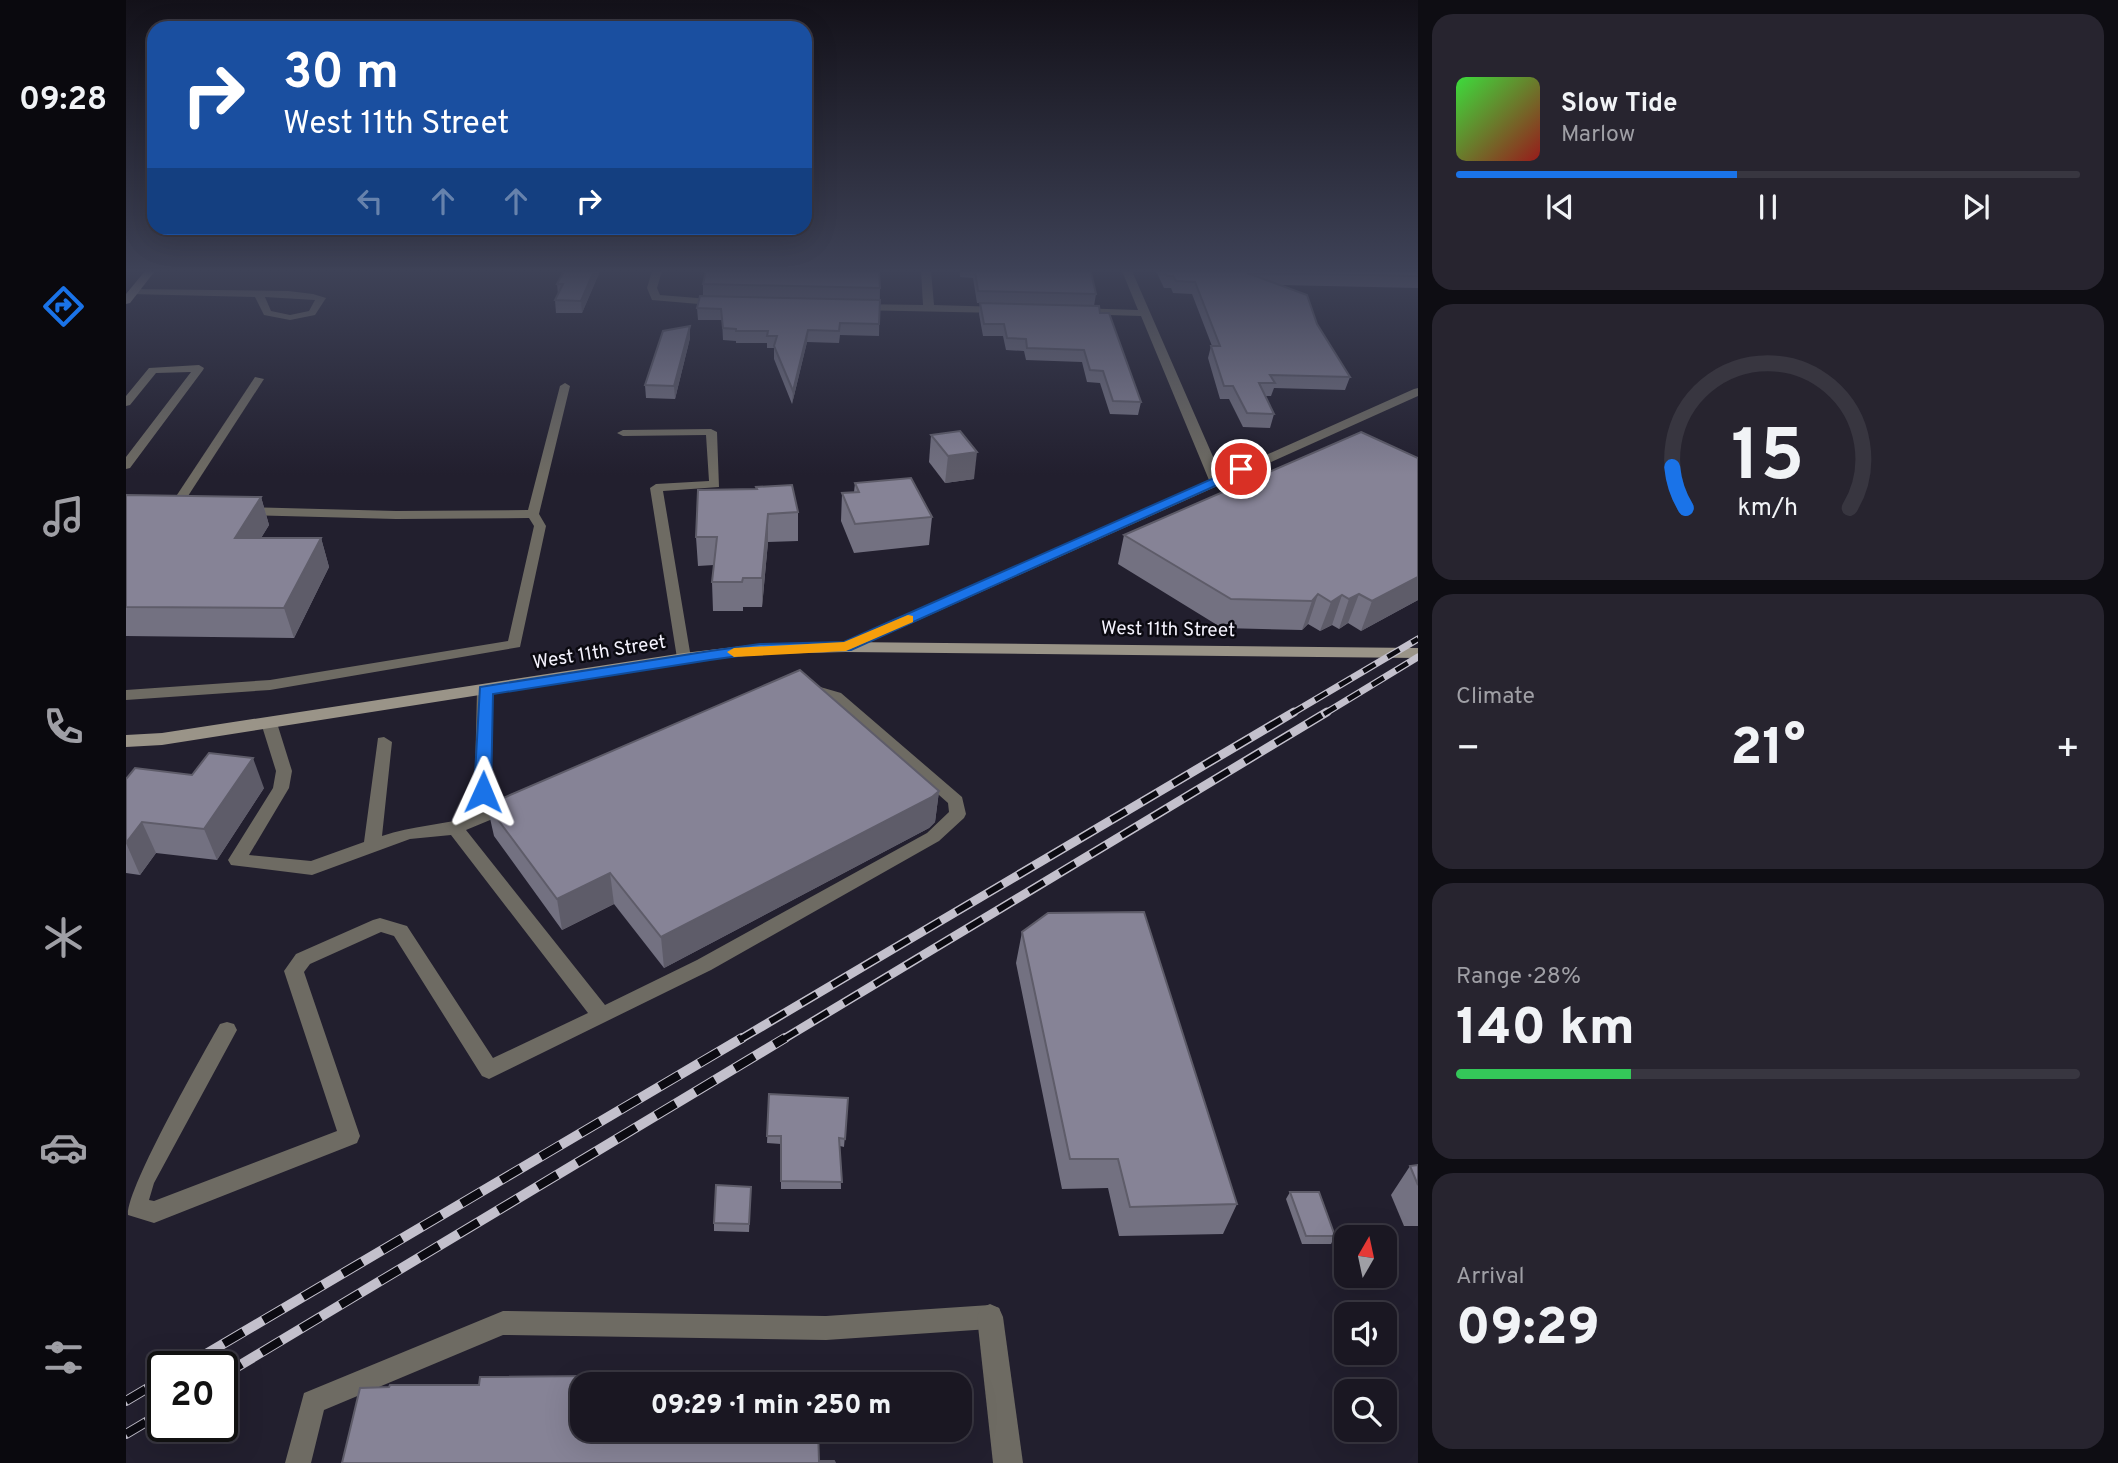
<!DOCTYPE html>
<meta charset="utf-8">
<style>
body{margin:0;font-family:Overpass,sans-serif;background:#27242f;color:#f1f3f6;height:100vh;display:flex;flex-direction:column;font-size:26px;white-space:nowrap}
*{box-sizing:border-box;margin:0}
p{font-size:23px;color:#9f9fa5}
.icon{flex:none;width:38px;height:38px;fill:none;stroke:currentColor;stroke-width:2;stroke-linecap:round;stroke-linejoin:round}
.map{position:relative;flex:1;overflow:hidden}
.sheet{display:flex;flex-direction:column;gap:14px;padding:14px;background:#0e0d13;width:700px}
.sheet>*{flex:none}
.guide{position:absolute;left:21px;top:21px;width:665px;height:214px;border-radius:21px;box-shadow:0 7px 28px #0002,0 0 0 2px #383640;background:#1a4fa0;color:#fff;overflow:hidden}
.needle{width:46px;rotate:9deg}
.buttons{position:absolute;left:1208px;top:1225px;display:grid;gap:14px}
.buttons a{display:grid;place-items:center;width:63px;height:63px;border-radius:14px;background:#1a1722;box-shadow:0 7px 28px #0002,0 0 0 2px #383640;font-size:35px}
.speed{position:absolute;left:21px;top:1351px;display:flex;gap:14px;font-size:35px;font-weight:700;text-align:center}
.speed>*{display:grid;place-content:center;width:91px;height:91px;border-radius:50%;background:#1a1722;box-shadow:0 7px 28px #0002,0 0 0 2px #383640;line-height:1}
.speed .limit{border:4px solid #111;border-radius:10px;background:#fff;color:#111}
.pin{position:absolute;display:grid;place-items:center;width:60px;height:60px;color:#fff;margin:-30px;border:4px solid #fff;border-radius:50%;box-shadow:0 2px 7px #0007}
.me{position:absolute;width:77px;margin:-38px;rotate:1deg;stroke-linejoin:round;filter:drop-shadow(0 0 5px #0008)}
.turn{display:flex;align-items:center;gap:24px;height:147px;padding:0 21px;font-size:32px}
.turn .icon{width:91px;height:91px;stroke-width:2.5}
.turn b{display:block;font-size:49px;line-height:60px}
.lanes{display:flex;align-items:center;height:66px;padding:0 21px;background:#0003;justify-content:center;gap:35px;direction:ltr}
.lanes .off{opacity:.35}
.big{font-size:52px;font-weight:800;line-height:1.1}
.sheet .widget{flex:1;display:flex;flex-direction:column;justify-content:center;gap:10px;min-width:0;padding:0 24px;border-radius:21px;background:#27242f}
.sheet .dial{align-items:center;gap:0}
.dial svg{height:182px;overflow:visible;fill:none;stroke:#383640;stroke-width:7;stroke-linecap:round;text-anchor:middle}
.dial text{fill:#f1f3f6;stroke:none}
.song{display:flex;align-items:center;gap:21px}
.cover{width:84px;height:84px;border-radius:10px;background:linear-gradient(135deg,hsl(120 70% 55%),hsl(0 70% 35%))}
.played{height:7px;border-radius:4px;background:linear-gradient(90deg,#1a73e8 45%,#383640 45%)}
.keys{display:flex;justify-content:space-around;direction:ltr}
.heat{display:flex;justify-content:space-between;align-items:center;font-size:38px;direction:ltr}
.charge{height:10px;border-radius:5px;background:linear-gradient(90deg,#34c759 28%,#383640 0)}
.trip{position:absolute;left:444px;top:1372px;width:402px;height:70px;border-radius:21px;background:#1a1722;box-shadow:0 7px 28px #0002,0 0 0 2px #383640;font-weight:800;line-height:70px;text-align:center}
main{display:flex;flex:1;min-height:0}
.tabs{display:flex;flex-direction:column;width:126px;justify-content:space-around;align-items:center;background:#0a090e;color:#9f9fa5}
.tabs .icon{width:49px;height:49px}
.tabs .current{color:#1a73e8}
.tabs b{font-size:32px;color:#f1f3f6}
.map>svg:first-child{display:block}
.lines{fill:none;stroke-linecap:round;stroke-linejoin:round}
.lane{fill:#6e6b63;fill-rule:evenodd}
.street{fill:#6e6b63;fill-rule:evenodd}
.secondary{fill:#9a9488;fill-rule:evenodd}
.rail-far2-casing{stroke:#c3c0cc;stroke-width:7}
.rail-far1-casing{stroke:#c3c0cc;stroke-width:9}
.rail-casing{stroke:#c3c0cc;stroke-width:10}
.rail-far2{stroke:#0b0a11;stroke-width:4.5;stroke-dasharray:14;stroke-linecap:butt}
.rail-far1{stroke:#0b0a11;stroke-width:6;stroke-dasharray:18;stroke-linecap:butt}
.rail{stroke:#0b0a11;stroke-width:8;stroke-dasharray:23;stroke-linecap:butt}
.wall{fill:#737181}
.shaded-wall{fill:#5e5c69}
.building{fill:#868396;stroke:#5e5c69;stroke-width:2}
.route{fill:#1a73e8;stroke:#114b97;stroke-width:2}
.slow{fill:#f59e0b}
.labels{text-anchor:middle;stroke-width:5;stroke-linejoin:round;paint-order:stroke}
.street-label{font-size:19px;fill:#f4f2fd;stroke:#0b0a11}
</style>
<main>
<nav class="tabs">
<b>09:28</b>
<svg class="icon current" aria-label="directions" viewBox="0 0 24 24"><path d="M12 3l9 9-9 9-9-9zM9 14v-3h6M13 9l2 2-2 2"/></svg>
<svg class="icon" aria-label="music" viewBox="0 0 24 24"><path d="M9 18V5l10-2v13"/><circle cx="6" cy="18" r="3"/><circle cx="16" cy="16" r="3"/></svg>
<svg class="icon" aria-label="phone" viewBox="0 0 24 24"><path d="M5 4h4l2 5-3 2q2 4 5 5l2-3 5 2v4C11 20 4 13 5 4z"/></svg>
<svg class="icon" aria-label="climate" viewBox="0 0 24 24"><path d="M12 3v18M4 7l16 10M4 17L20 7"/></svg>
<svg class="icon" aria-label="car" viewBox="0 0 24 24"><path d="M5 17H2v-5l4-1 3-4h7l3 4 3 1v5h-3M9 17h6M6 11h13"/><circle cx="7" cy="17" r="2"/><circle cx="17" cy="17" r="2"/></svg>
<svg class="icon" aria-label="filters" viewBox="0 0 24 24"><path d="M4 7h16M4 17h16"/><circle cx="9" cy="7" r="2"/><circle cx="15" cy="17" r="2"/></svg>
</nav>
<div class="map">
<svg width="1292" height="1463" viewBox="0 0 1292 1463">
<rect width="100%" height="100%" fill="#221f2e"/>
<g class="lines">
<g class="lane">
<path d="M7,289L162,291L187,294L200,298L189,315L164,320L138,315L129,297L4,294L2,292ZM139,297L189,300L183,311L164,315L145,311Z"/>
<polygon points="73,365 78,368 77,370 4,468 0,469 0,457 65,372 30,373 4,405 0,406 0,396 23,368"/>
<polygon points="129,377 138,379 51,513 43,513 41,510"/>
<polygon points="439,383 444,386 413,514 420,526 394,647 144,690 0,700 0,690 144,680 382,641 408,526 403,518 270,519 118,515 112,511 118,507 270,511 402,510 434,386"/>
<polygon points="585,429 591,432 593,487 537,491 565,658 558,662 551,658 524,488 530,484 583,481 580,435 497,436 491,433 497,430"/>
<path d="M684,684L715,693L836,797L840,814L838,818L813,841L585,970L363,1079L356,1076L268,936L255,932L184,964L178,972L234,1136L231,1143L28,1223L2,1215C0,1189 77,1054 94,1024L101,1022L108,1024L111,1030L28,1183L23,1200L28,1201L211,1131L158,971L170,954L247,920L254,918L281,926L367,1058L462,1013L325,835L284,839L186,875L105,865L102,860L147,788L150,771L135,723L137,719H149L151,723L166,771L163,788L123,855L185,861L238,842L252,738L258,737L266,742L256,836C286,825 318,826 348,815L351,691L359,686L364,688L367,691L365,807L382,800L388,802L390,806L388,810L340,830L479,1005L571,960L801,833L823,812L822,803L705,699L679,692L676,689L679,686Z"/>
<polygon points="864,1305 873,1308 876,1317 873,1326 864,1329 700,1340 377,1335 198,1410 185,1463 159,1463 178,1393 377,1311 700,1316"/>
</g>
<g class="street">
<polygon points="526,271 536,271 531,288 534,295 596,300 601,303 596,306 526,300 521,288"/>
<polygon points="795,271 805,271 808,305 876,307 881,310 876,313 729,310 724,307 729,304 797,305"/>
<polygon points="996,271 1006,271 1095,475 1288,389 1292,388 1292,396 726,650 714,650 712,647 714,644 1083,480 1015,316 950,314 945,311 950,308 1012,310"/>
<polygon points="864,1304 873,1308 877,1317 897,1463 867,1463 851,1317 855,1308"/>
</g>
<g class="secondary">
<polygon points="19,271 29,271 4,303 0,304 0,294"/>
<polygon points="720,642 1292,648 1292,658 720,652 634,654 558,663 36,745 0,747 0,735 36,733 558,653 634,644"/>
</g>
<defs>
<g id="rail-far2">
<polyline points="1165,714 1292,639"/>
<polyline points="1198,714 1292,657"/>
</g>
<g id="rail-far1">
<polyline points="613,1040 1168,712"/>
<polyline points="656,1040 1201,712"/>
</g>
<g id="rail">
<polyline points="58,1367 616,1038"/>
<polyline points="96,1376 659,1038"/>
<polyline points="0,1401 37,1379"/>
<polyline points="0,1434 37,1412"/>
</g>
</defs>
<use href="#rail-far2" class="rail-far2-casing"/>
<use href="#rail-far1" class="rail-far1-casing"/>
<use href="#rail" class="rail-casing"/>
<use href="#rail-far2" class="rail-far2"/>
<use href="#rail-far1" class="rail-far1"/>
<use href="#rail" class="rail"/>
</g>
<g class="wall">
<polygon points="474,271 456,313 430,313 429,300 432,294 431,284"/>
<polygon points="834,271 961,271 970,294 968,306 974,313 1015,402 1012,415 984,414 974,383 961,382 956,362 900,360 898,351 880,350 877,336 857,336 853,314 854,303 895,304 851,303 847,278 834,277"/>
<polygon points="1030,271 1292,271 1292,288 1154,285 1191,324 1224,377 1219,390 1148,388 1145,396 1139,396 1148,414 1144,428 1117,427 1103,399 1094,399 1082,358 1085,346 1086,346 1066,294 1047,293 1045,288 1038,288"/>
<polygon points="577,284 754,288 753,336 714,335 713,343 681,342 666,404 648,359 648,348 641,348 641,343 610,343 610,341 597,340 596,320 572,320 571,308 577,296"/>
<polygon points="564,326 564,338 549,399 520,398 519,385"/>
<polygon points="805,435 848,479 819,483 803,462"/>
<polygon points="1292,458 1292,600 1235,631 1222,623 1213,629 1206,625 1194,631 1182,624 1176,630 1096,628 992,564 998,535"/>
<polygon points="729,483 806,517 803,545 728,553 715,521 716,493 728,492"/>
<polygon points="572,490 672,512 672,541 642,542 636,607 617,607 617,611 587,611 586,582 588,565 572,566 570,537"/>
<polygon points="0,495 135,497 143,525 135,538 195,538 203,567 168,638 0,636"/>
<polygon points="0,779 138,788 91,860 30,853 14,875 0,873"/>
<polygon points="813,791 809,822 803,828 538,968 488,904 436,930 368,836 361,805"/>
<polygon points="896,932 1111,1204 1097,1234 993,1236 982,1188 936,1189 890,963"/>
<polygon points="643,1094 722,1098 718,1147 714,1146 715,1189 655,1189 655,1144 641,1143"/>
<polygon points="1292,1165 1292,1226 1278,1226 1265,1195 1284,1166"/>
<polygon points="625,1187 623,1232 588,1231 588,1223"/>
<polygon points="1164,1192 1209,1236 1205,1244 1176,1244 1160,1199"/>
</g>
<g class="shaded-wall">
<polygon points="468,271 474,271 456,313 455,301"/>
<polygon points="564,326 564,338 549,399 548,386"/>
<polygon points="682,330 681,342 666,404 667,391"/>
<polygon points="851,452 848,479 819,483 822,456"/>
<polygon points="135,497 143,525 118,566 109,538"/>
<polygon points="642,514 642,542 636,607 636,578"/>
<polygon points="195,538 203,567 168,638 158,608"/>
<polygon points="1292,577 1292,600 1235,631 1246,601"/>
<polygon points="1192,594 1182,624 1176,630 1186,601"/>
<polygon points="1233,594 1222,623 1213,629 1223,599"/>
<polygon points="1216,595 1206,625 1194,631 1205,602"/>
<polygon points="127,758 138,788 91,860 78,829"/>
<polygon points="813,791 809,822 803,828 538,968 535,937"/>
<polygon points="16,822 30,853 14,875 0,843"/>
<polygon points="484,873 488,904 436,930 431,899"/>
</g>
<g class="building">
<polygon points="438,271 468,271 455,301 429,300 437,284 431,284"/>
<polygon points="580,271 753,271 754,288 577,284"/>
<polygon points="849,271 961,271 962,272 965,272 970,294 852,291"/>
<polygon points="1038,271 1292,271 1292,276 1121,273 1181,295 1191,324 1224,377 1144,375 1149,383 1133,383 1148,414 1121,413 1107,386 1098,386 1085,346 1094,346 1069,282 1050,281 1047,276 1041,276"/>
<polygon points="574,296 754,300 753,324 714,323 713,331 682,330 667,391 648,346 651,336 641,336 642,331 610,331 610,329 597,328 595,309 571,308"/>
<polygon points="854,303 973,306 974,313 983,313 1015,402 987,401 977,371 964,370 958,350 901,348 900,339 881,338 878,324 858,324"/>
<polygon points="564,326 548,386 519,385 537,331"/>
<polygon points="834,431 851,452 822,456 805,435"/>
<polygon points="1235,432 1292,458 1292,577 1246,601 1233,594 1223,599 1216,595 1205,602 1192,594 1186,601 1105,599 998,535"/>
<polygon points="785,478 806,517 729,524 716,493 733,492 729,483"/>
<polygon points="666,485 672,512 642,514 636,578 617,578 616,582 586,582 591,537 570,537 572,490 631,489 630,487"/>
<polygon points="0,495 135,497 109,538 195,538 158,608 0,607"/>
<polygon points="674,670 813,791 806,797 535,937 484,873 431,899 361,805"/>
<polygon points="83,753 127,758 78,829 16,822 0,843 0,779 9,768 66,775"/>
<polygon points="1018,912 1111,1204 1004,1207 992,1159 944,1159 896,932 922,913"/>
<polygon points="643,1094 722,1098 719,1139 713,1138 716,1182 655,1181 655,1136 641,1136"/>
<polygon points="1292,1165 1292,1185 1284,1166"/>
<polygon points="590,1185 625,1187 623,1224 588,1223"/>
<polygon points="1164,1192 1193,1192 1209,1236 1180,1236"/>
<polygon points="690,1374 690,1384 457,1384 457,1430 692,1430 693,1461 708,1461 709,1463 216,1463 234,1388 263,1387 264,1385 353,1385 354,1377"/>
</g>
<linearGradient id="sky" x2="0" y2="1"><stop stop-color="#131119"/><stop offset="0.57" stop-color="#3e4257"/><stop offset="1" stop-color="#3e4257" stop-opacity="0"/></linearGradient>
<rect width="1292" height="475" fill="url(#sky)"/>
<polygon class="route" points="1115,466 1121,469 1120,472 725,650 634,653 584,660 367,694 365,792 357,798 348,792 354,687 584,651 634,644 718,642"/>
<polygon class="slow" points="782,615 787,616 787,622 720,651 608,657 601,652 608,648 718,642"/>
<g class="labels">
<g class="street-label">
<text transform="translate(1042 628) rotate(1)" y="7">West 11th Street</text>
<text transform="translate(473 651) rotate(-9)" y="7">West 11th Street</text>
</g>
</g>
</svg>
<div class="buttons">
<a><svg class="needle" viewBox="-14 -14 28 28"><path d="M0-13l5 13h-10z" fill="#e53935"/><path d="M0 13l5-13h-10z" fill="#9f9fa5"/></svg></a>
<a><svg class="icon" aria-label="sound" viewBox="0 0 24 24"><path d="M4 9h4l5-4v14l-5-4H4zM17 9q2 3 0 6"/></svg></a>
<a><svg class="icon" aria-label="search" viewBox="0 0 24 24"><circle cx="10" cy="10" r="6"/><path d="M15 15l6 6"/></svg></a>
</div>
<div class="speed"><div class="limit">20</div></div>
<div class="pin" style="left:1115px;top:469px;background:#d93025"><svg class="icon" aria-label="arrive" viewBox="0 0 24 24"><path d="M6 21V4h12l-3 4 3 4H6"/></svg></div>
<svg class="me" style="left:357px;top:792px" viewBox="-20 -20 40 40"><path d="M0-17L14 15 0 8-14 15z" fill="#1a73e8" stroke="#fff" stroke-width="4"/></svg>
<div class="trip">09:29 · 1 min · 250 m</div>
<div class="guide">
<div class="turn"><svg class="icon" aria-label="right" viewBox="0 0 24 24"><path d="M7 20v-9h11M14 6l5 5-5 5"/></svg><div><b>30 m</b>West 11th Street</div></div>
<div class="lanes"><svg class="icon off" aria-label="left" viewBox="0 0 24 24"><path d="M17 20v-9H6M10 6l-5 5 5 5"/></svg><svg class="icon off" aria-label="ahead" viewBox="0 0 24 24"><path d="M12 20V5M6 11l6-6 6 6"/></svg><svg class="icon off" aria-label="ahead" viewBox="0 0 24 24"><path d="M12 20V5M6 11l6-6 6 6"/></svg><svg class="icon" aria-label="right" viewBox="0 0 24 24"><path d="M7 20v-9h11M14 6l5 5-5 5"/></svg></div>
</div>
</div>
<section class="sheet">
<div class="widget">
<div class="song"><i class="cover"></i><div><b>Slow Tide</b><p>Marlow</p></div></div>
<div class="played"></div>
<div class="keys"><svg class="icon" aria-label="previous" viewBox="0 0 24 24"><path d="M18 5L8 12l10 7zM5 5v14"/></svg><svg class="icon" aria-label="pause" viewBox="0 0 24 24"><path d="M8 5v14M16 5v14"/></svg><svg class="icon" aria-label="next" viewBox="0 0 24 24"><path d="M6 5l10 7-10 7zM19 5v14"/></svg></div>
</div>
<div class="widget dial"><svg viewBox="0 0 100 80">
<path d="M14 69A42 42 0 1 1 86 69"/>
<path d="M14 69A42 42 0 0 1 8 51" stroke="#1a73e8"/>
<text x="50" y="56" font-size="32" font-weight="700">15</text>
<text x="50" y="72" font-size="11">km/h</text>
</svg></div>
<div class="widget"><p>Climate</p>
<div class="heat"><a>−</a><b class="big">21°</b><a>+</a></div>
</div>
<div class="widget"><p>Range · 28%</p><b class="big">140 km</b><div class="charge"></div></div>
<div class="widget"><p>Arrival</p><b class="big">09:29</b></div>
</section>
</main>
